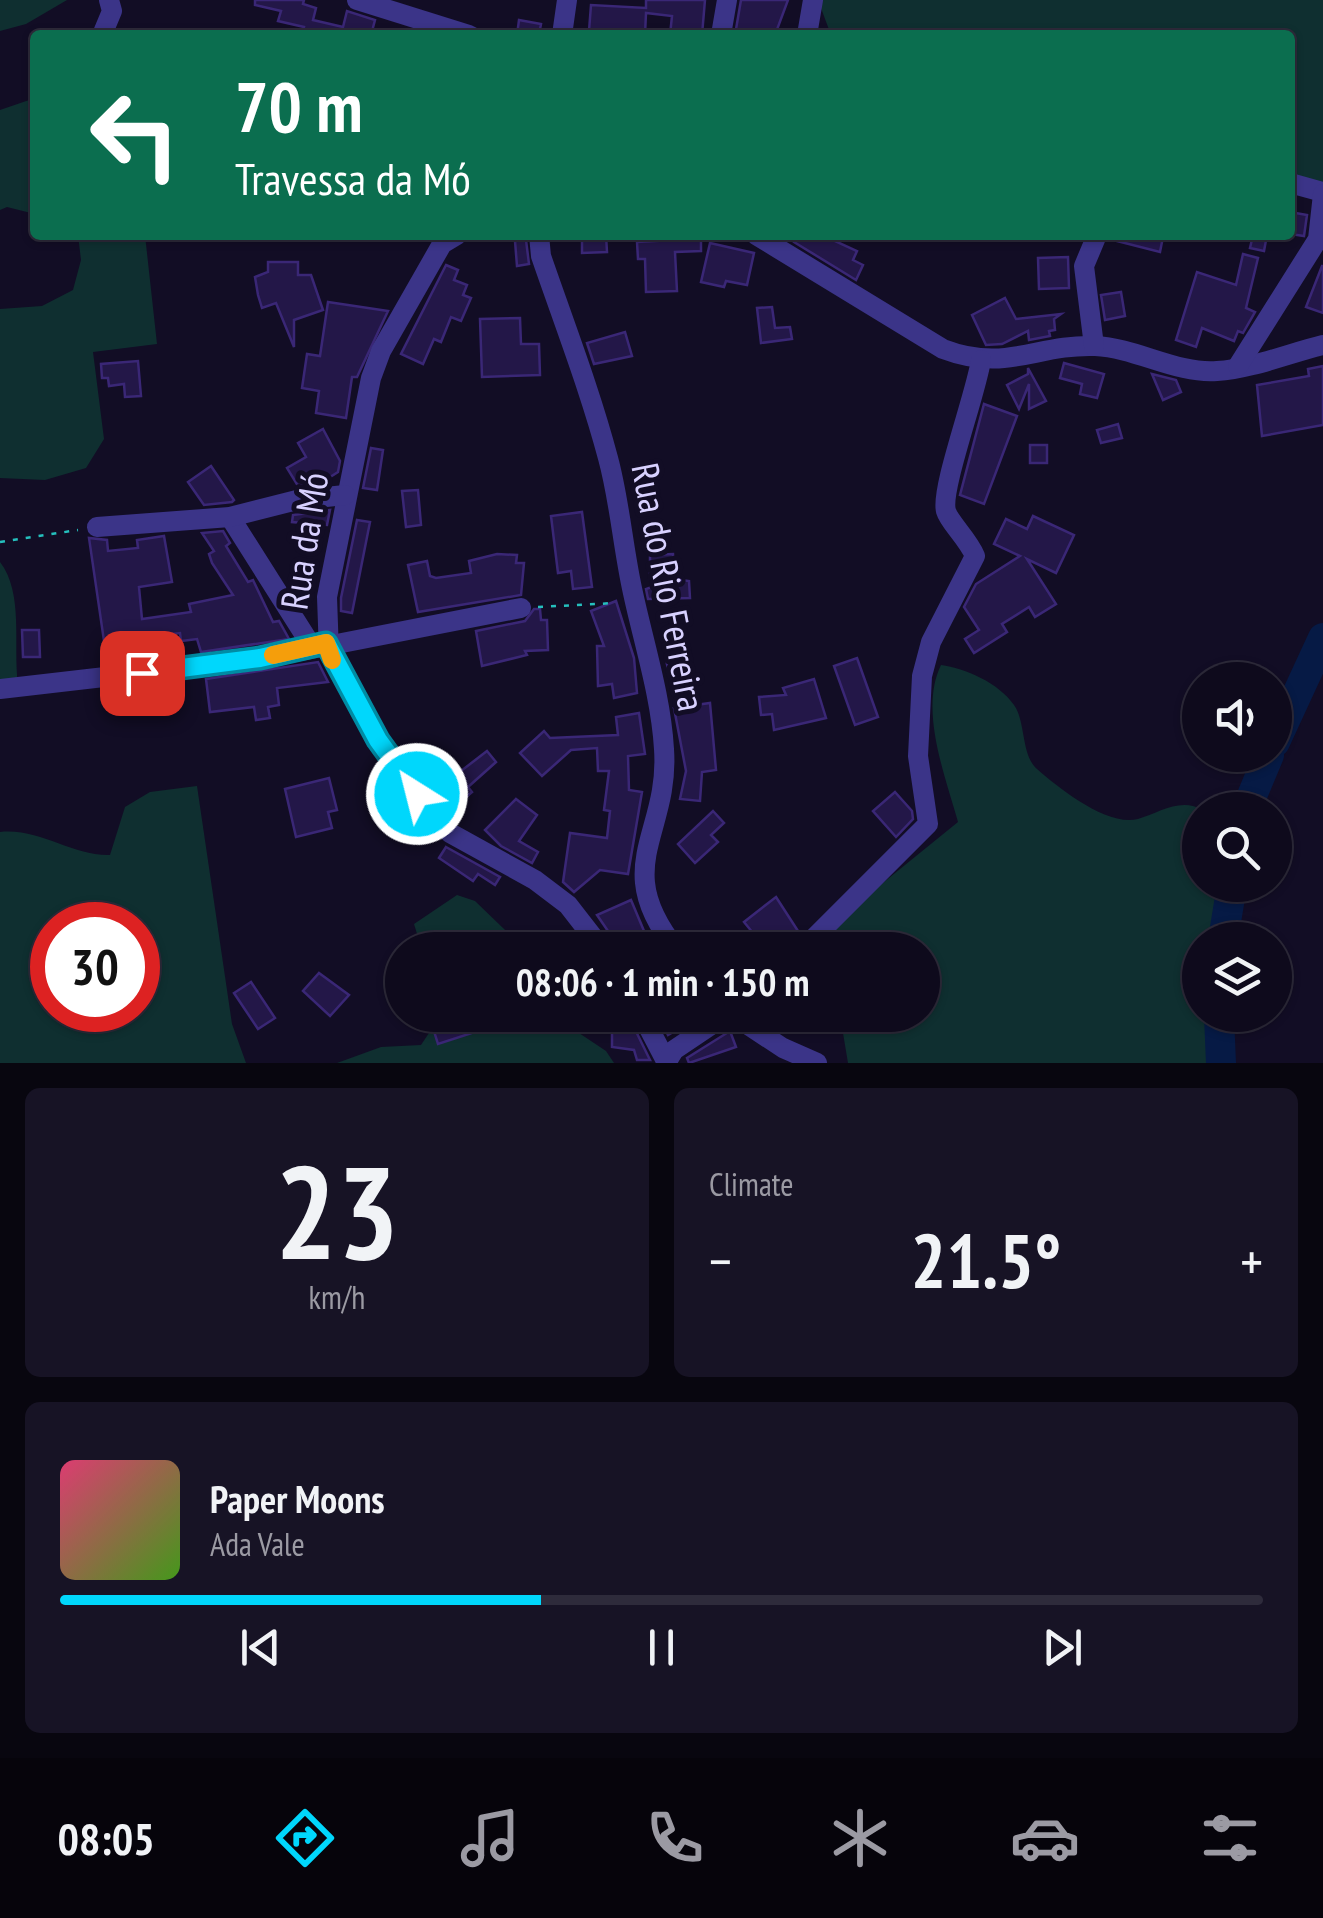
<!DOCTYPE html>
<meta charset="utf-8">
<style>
body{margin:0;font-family:"PT Sans Narrow",sans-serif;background:#171325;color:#f1f3f6;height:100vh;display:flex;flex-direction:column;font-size:38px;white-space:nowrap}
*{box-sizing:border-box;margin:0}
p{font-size:32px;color:#9b9aa3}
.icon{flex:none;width:55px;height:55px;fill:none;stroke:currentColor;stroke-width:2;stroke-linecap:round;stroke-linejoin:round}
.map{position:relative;height:1063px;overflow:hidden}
.side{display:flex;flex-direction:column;gap:25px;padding:25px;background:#08060f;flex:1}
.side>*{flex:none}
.guide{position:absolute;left:30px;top:30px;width:1265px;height:210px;border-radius:10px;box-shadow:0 2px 8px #0004,0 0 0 2px #2e2b3b;background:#0b6e4f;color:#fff;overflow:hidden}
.tools{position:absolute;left:1182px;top:662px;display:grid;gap:20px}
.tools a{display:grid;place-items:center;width:110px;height:110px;border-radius:50%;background:#0e0a1c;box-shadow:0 2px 8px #0004,0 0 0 2px #2e2b3b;font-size:50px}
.speed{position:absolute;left:30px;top:902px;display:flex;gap:20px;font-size:50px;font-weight:700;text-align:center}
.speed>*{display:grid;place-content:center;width:130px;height:130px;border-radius:50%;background:#0e0a1c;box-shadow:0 2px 8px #0004,0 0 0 2px #2e2b3b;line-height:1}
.speed .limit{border:15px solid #d22;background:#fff;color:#111}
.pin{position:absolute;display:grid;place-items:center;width:85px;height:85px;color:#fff;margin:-42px;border-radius:20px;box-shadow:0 5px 15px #0006}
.me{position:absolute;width:110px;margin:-55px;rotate:324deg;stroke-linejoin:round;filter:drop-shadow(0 0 8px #0008)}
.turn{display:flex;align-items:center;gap:35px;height:210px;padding:0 40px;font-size:45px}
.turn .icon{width:130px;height:130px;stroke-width:2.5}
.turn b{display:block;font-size:70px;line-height:85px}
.big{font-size:75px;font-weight:600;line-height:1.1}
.side .card{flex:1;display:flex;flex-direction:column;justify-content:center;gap:15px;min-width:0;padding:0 35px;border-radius:15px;background:#171325}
.side .dial{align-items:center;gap:0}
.dial b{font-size:130px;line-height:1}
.song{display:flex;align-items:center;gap:30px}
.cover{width:120px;height:120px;border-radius:15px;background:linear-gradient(135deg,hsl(340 70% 55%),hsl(100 70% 35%))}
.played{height:10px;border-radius:5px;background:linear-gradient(90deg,#00d7fc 40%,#2e2b3b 40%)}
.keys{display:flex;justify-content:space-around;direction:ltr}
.heat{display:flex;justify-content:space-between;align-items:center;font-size:55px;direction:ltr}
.side .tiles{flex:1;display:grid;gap:25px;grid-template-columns:1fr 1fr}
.card:last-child{grid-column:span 2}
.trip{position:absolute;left:385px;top:932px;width:555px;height:100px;border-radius:50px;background:#0e0a1c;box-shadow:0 2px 8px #0004,0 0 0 2px #2e2b3b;font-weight:600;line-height:100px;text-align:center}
.tabs{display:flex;height:160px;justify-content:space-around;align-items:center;background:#06040b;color:#9b9aa3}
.tabs .icon{width:70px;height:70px}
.tabs .current{color:#00d7fc}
.tabs b{font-size:45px;color:#f1f3f6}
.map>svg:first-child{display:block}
.green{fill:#0f2f30;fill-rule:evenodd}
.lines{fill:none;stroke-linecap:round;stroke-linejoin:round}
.river{stroke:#061a45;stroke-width:30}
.building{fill:#231748;stroke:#3a2776;stroke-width:2.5}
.path{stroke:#25bfbd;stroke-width:2.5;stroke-dasharray:5 8;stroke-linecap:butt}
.minor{stroke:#3b3488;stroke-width:20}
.route-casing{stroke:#008ca4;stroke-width:25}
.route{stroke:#00d7fc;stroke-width:18}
.slow{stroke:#f59e0b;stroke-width:18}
.labels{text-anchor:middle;stroke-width:10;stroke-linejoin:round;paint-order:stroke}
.street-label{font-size:38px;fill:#d8d1ff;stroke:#120d25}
</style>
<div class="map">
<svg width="1323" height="1063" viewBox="0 0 1323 1063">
<rect width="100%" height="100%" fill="#120d25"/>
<g class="green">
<polygon points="0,0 67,0 26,24 0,31"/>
<polygon points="818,0 1323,0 1323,183 1290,176 1290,35 831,35"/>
<polygon points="35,98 35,214 7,207 0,210 0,110"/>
<polygon points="78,235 145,235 157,344 93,352 104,439 86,468 45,480 0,478 0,309 42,306 73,290 81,260"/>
<path d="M0,562C24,593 13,645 18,684L0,683Z"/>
<path d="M941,665C965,668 999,683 1014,705C1026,722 1021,755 1037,769C1059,788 1107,827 1138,819C1159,813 1180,797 1203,810L1200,885H1246L1234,940H1200V1015H1226L1229,1063H848L840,1015H922V950H812L868,895L958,822C945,775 919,710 941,665Z"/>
<path d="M197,786L232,1024L246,1063H0V832C41,828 71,856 110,855L125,807L150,792ZM52,925H138V1010H52Z"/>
<polygon points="457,895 475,901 526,950 422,950 414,924"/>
<polygon points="441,1015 579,1015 576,1031 606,1051 614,1063 337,1063 381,1047 421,1045"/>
</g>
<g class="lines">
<g class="river">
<polyline points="1275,742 1323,638"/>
<polyline points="1246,810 1269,755"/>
<polyline points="1223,940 1232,885"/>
<polyline points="1219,1015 1221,1063"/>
</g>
</g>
<g class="building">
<polygon points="255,0 304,0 303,4 316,8 313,20 343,27 347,11 375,20 371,35 302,35 304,27 278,21 281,11 255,5"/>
<polygon points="646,0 705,0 702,35 670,35 672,16 646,13 645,35 589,31 591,5 646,8"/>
<polygon points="741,0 788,0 775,35 735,35"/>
<polygon points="519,20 541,24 539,35 517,35"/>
<polygon points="1290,212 1307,215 1304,236 1290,234"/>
<polygon points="582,235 606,235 607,252 582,253"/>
<polygon points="672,235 701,235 701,251 675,252 677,291 646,292 645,259 638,259 637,242 672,240"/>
<polygon points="797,235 822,235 857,251 853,260 863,265 856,280 794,242"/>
<polygon points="1113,235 1155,235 1163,237 1160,252 1113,240"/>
<polygon points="1253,235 1267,235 1264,251 1250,248"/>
<polygon points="526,240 529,264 517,266 515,241"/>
<polygon points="710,243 754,253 747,285 726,281 724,287 701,282"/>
<polygon points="1243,254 1258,258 1246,308 1255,312 1243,333 1238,331 1234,341 1202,328 1196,347 1176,340 1197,272 1236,285"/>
<polygon points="1068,257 1069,288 1039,289 1038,258"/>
<polygon points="268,262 298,262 298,275 311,275 323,310 294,320 294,347 276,303 262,308 258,295 255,277 268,272"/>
<polygon points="446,265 458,270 454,280 467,285 463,295 471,298 461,321 451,317 441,342 434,339 423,364 401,354"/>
<polygon points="1322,266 1323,266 1323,313 1306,307"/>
<polygon points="1121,292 1125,316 1105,320 1101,295"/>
<polygon points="1005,298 1016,319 1061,314 1054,319 1055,330 1049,331 1050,336 1029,340 1028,331 1002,344 986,345 972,315"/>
<polygon points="328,302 388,311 357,377 352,377 346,418 316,413 319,391 302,388 307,354 320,356"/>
<polygon points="772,307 775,328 790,327 792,339 761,343 757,308"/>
<polygon points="520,318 521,344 539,344 540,375 482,377 480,319"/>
<polygon points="625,332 632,356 594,364 587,343"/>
<polygon points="138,361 141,396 125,397 124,384 109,386 108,378 102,378 101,364"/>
<polygon points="1064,363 1104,374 1097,398 1080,394 1082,384 1060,378"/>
<polygon points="1323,366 1323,425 1262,436 1257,385 1309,376 1308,369"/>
<polygon points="1028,368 1046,401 1029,409 1029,384 1019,409 1007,385 1028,374"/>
<polygon points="1152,374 1176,380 1181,392 1163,400"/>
<polygon points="984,404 1017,416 984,504 960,495"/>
<polygon points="1118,424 1122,438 1101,443 1097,430"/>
<polygon points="323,429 340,461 338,472 319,484 298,486 287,468 306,457 298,443"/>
<rect x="1030" y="445" width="17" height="18"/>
<polygon points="371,448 383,450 377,490 363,488"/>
<polygon points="211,466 234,500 232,502 204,505 188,482"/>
<polygon points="418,490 421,525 406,527 402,491"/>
<polygon points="330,510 327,525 292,522 293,515"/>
<polygon points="582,512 592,587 573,589 571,571 558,573 551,516"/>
<polygon points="1033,516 1074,535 1056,573 1027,559 1056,604 1035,617 1029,607 1002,624 1007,632 974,653 965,639 979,630 964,607 976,584 1020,556 994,544 1006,519 1027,529"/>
<polygon points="357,520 370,522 352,613 341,611 341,598"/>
<polygon points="223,531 230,543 226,546 248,582 253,580 273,622 279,621 289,639 201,652 197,639 181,641 180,633 104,641 89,538 107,540 108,551 138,548 137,540 164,536 172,582 139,587 142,619 191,612 189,604 233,595 212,563 209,554 214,551 202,533"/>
<polygon points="497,554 517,555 516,563 524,563 521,595 418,612 408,565 427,561 430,576 436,578 471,573 469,561"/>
<polygon points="673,554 674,576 650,579 650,555"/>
<polygon points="674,579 689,581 690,598 648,599 646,589"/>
<polygon points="616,601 634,658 637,693 614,698 612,684 598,686 597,646 604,646 591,611"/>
<polygon points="534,609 540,609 541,620 547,620 548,650 525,651 527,655 482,666 476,631 525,621"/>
<polygon points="22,630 39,630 40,657 23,657"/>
<polygon points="688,655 694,681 672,686 666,660"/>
<polygon points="857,658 878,717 855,725 834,666"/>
<polygon points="318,662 328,682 277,688 279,705 268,707 270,718 256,720 254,707 210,712 206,679"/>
<polygon points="814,679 826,718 774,730 772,714 761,715 759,697 786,695 783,688"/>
<polygon points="710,703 716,770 702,772 700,801 680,799 686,771 674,708"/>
<polygon points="639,713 645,754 628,756 629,790 642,792 628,874 600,870 574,892 563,882 570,833 607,838 610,811 604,810 609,771 598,771 597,748 571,750 542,776 520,753 544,731 550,738 618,735 616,717"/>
<polygon points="487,751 496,762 468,787 472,792 450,811 435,791"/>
<polygon points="329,778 337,810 328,812 332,828 296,837 285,789"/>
<polygon points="895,792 912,811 913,819 896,837 873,811"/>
<polygon points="404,796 413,808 377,818 373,805"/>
<polygon points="516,799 537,815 519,841 538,852 532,863 501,846 485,830"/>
<polygon points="713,811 724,823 711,835 718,842 695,863 678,844"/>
<polygon points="446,847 500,877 495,885 478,874 473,881 439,858"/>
<polygon points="776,897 798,931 776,948 768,939 762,944 744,922"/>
<polygon points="631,900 652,950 621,950 597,915"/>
<polygon points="319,973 349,995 330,1016 303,991"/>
<polygon points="251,982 275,1018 258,1029 234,993"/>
<polygon points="443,1015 467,1015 472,1033 438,1044 433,1028 446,1024"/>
<polygon points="604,1015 628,1015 650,1060 637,1060 634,1050 612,1047 612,1031 575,1032"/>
<polygon points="658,1015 697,1015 697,1018 668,1035"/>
<polygon points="730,1031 736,1047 689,1063 687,1058"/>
</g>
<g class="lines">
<g class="path">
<polyline points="0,542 78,530"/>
<polyline points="538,607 615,603"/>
</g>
<g class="minor">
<polyline points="357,0 469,35"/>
<polyline points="102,35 112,11 109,0"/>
<polyline points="562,35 567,0"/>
<polyline points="721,35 727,0"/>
<polyline points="807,35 813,0"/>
<polyline points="1290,183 1323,192"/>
<polyline points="457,235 442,244 381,351 371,378 327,597 329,653 379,741 450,833 535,880 568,905 603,950"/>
<path d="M539,235L541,256C564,323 590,390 608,458C620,502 623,549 633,593C644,644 661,697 664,749C670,835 609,866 677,950"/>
<path d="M756,235L943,349C1006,373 1036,344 1095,346C1137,348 1176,374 1217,371C1251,369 1290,353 1323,345"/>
<polyline points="1094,346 1084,266 1097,235"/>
<polyline points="1238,366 1318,239 1323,194"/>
<polyline points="230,517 311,645"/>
<polyline points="97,527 230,517 297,500 345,495"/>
<polyline points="0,689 260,659 521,608"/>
<path d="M802,950L928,824L918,756L922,676L931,642L975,556C968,539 949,522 946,511C940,490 976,394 981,360"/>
<polyline points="642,1015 666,1061"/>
<polyline points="733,1015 783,1048 817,1063"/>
<polyline points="666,1063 674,1050 726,1015"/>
</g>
</g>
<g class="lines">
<defs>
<polyline id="route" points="142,673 260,658 326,643 378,740 417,794"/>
</defs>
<use href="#route" class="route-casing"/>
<use href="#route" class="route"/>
<polyline class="slow" points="273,655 326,643 332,660"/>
</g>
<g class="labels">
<g class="street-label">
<text transform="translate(305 541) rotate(-81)" y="13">Rua da Mó</text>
<text transform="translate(668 587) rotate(79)" y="13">Rua do Rio Ferreira</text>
</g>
</g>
</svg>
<div class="tools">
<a><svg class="icon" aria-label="sound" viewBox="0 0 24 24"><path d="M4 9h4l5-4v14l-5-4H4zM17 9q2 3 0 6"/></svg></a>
<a><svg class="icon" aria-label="search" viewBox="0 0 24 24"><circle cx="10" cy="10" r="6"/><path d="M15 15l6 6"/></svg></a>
<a><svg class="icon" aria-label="layers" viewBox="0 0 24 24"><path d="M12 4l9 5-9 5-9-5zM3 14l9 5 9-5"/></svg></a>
</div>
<div class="speed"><div class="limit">30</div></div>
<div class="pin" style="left:142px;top:673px;background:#d93025"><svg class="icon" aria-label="arrive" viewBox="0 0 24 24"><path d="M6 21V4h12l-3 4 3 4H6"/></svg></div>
<svg class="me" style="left:417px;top:794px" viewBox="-20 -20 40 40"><circle r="17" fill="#00d7fc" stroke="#fff" stroke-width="3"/><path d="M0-11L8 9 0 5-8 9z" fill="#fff"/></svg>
<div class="trip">08:06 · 1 min · 150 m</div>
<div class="guide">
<div class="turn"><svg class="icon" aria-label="left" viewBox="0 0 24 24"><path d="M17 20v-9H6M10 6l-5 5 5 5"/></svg><div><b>70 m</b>Travessa da Mó</div></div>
</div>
</div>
<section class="side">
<div class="tiles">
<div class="card dial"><b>23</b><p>km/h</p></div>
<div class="card"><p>Climate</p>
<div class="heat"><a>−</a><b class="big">21.5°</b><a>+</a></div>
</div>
<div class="card">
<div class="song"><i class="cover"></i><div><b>Paper Moons</b><p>Ada Vale</p></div></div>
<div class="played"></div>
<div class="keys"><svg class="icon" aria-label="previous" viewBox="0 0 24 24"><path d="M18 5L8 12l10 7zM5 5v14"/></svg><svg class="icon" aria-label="pause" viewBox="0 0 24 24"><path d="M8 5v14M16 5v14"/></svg><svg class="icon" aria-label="next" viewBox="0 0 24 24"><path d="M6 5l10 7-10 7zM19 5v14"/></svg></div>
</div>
</div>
</section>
<nav class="tabs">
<b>08:05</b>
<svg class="icon current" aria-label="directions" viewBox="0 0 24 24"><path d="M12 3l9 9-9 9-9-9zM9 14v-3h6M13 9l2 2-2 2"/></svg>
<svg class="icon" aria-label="music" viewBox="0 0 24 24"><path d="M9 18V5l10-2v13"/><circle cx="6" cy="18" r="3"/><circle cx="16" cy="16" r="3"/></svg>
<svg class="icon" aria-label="phone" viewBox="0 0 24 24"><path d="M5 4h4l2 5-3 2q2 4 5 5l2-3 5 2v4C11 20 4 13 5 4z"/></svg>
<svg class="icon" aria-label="climate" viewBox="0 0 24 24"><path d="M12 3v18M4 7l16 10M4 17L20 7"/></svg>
<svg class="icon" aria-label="car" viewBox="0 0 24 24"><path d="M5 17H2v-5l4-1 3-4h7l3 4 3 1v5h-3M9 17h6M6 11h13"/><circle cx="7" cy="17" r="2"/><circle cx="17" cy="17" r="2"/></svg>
<svg class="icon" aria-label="filters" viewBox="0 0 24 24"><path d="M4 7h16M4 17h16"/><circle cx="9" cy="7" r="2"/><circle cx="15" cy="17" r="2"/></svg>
</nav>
